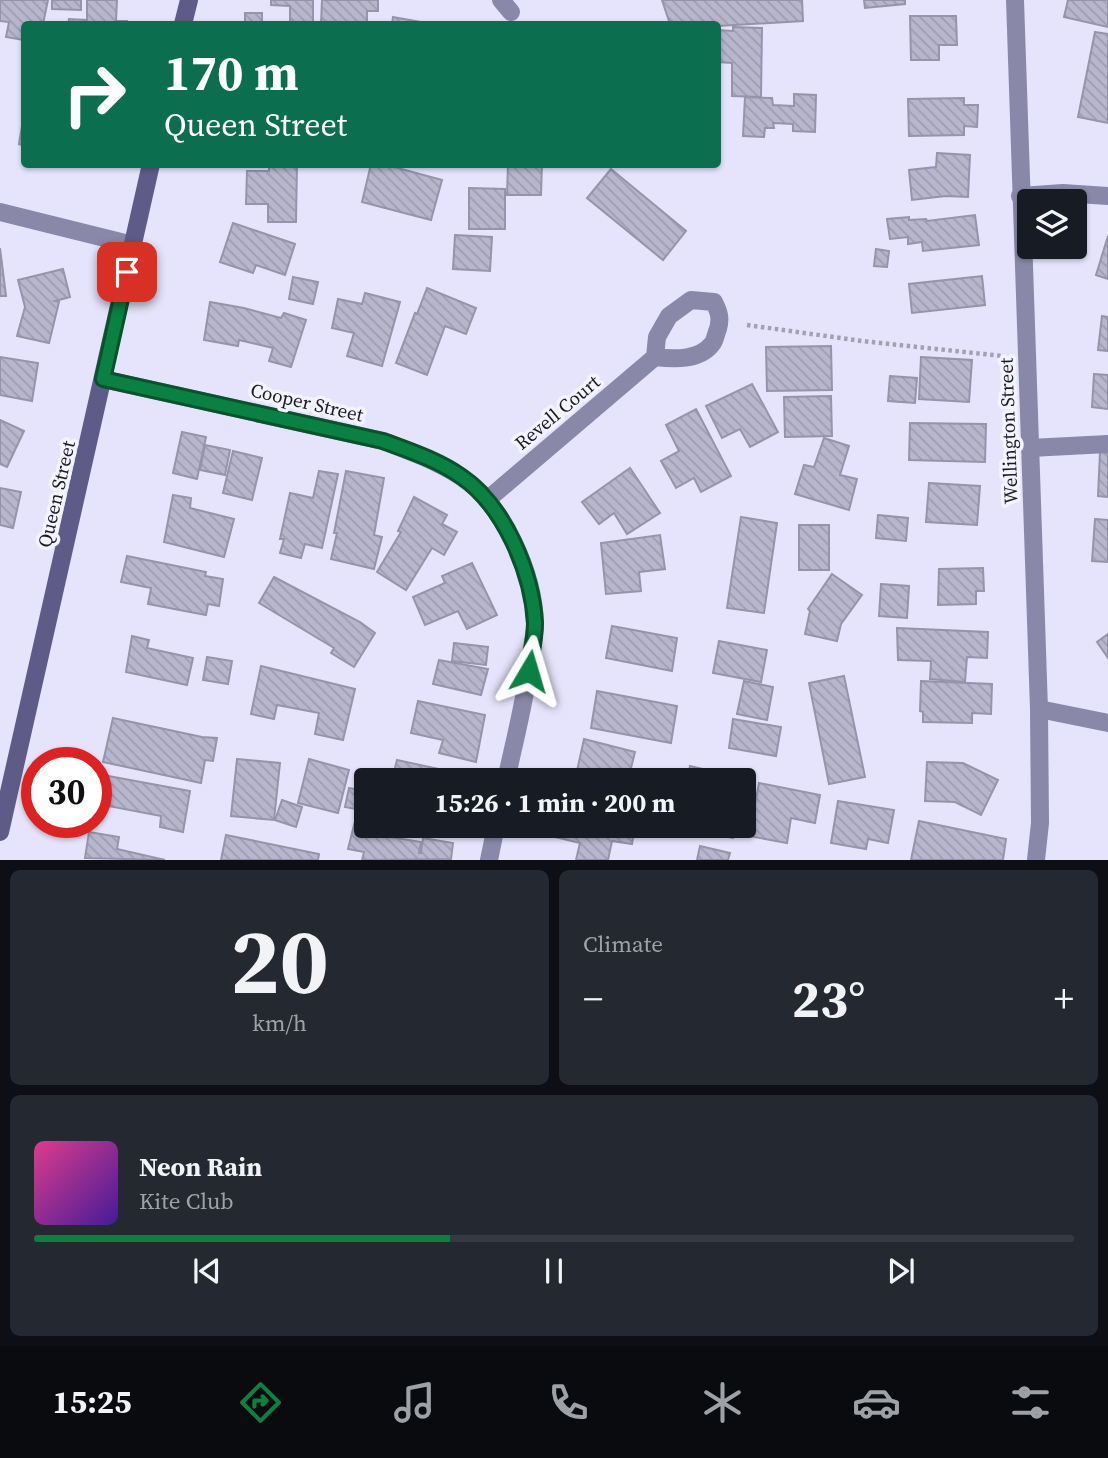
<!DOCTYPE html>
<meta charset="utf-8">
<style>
body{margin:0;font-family:"Source Serif 4",serif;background:#242831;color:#f1f3f6;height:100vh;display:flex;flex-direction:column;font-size:26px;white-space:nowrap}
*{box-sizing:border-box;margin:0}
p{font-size:23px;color:#9ea1a6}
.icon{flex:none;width:38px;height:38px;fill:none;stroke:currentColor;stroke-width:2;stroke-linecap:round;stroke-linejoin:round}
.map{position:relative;height:860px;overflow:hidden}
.details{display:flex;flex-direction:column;gap:10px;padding:10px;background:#0d0f14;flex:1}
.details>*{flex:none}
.guide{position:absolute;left:21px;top:21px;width:700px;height:147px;border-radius:7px;box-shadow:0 2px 5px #0004;background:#0b6e4f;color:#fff;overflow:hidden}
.buttons{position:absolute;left:1017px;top:189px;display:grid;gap:14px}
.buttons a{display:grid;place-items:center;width:70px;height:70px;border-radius:7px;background:#171b24;box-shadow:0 2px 5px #0004;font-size:35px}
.speed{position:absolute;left:21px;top:747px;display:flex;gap:14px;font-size:35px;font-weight:700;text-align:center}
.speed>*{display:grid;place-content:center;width:91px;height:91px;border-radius:50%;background:#171b24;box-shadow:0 2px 5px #0004;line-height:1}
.speed .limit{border:10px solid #d22;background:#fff;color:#111}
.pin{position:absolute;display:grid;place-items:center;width:60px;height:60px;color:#fff;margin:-30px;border-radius:14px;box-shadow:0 4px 10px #0006}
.me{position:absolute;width:77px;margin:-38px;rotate:7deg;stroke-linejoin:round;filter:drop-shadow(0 0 5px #0008)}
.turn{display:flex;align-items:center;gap:24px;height:147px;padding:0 28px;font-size:32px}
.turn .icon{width:91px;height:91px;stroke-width:2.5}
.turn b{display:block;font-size:49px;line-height:60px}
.big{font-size:52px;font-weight:700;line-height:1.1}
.details .card{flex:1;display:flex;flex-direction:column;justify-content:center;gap:10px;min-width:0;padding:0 24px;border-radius:10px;background:#242831}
.details .dial{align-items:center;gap:0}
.dial b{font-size:91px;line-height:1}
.song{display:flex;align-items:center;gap:21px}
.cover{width:84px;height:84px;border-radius:10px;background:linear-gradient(135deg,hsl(330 70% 55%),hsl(260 70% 35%))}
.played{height:7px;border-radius:4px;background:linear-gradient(90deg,#0b8043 40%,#363941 40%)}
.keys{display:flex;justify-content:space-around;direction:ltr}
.heat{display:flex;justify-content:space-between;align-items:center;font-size:38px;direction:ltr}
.details .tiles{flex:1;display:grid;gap:10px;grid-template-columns:1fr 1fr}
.card:last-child{grid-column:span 2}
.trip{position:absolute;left:354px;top:768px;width:402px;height:70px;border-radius:7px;background:#171b24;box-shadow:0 2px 5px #0004;font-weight:700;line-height:70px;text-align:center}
.menu{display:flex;height:112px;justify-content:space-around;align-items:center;background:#090b0e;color:#9ea1a6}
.menu .icon{width:49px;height:49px}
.menu .selected{color:#0b8043}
.menu b{font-size:32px;color:#f1f3f6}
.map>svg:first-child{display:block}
.building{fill:url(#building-back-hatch);stroke:#9594aa;stroke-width:2}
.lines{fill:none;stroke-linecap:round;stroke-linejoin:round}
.path{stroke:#a2a1b4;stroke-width:4.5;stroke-dasharray:3.5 3.5;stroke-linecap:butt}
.street{stroke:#8988a8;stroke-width:18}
.secondary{stroke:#5e5b88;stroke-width:18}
.route-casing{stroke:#07532c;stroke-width:18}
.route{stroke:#0b8043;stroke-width:12}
.labels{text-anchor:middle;stroke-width:7;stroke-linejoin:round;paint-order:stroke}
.street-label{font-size:19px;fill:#1c1b24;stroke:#f3f3fd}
</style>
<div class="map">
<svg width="1108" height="860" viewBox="0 0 1108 860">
<defs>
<pattern id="building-back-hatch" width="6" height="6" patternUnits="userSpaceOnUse" patternTransform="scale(1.75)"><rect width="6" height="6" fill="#b7b6cd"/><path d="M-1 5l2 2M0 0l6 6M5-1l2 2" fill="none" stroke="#9d9cb0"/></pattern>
</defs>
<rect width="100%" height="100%" fill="#e5e4fc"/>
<g class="building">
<polygon points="0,0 48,0 43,24 24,24 24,40 6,37 9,22 0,21"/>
<polygon points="52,0 81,0 81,10 52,9"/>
<polygon points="87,0 117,0 116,21 127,21 127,24 68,24 69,19 87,20"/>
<polygon points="271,0 313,0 313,24 290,24 290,6 271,5"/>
<polygon points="322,0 378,0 378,11 367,11 367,24 321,24"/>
<polygon points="662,0 802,0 803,21 718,26 670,24"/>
<polygon points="864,0 905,0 905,4 865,8"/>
<polygon points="1068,0 1108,0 1108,27 1064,17"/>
<rect x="245" y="13" width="17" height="11"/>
<polygon points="910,16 956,16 957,45 939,45 939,60 911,60"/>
<polygon points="393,17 432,24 392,24"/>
<polygon points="733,27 762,28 761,97 732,96 732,63 718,62 718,30 733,31"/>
<polygon points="1095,32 1108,34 1108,123 1078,117"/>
<polygon points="794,94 816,95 815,132 793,131 793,124 773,123 774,128 765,128 764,137 743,136 745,97 772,98 773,105 794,106"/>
<polygon points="964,98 964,105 978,105 977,127 964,126 964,135 909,136 908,99"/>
<polygon points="24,114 24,146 19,144"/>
<polygon points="937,153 970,155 968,197 946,196 912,200 909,170 936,167"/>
<polygon points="269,164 297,164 296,222 268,222 268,204 246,204 247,171 269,171"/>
<polygon points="371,164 383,164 442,180 431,220 362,202"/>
<polygon points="508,164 542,164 541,195 507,195"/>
<polygon points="611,169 686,231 663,260 587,198"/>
<polygon points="469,188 505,189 505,229 469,229"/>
<polygon points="975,215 979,245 923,251 922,242 908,244 908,237 890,239 887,219 909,217 909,220 926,219 927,221"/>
<polygon points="233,223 295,244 285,275 256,265 253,273 220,262"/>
<polygon points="455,235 492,237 490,271 453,269"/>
<polygon points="1108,236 1108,279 1096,275"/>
<polygon points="0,248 6,296 0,296"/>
<polygon points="876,249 889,251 887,267 874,266"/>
<polygon points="63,269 70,297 55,301 59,302 49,343 17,336 25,307 18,280"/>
<polygon points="982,276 985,305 912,313 909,284"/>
<polygon points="293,277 318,282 313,304 289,299"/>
<polygon points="427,288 476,308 466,334 445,326 427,375 396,363 415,313 417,314"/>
<polygon points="365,293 400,302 382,366 347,356 354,333 332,328 338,299 362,304"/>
<polygon points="210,302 244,308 281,318 284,313 306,320 291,367 269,361 273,348 239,340 238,346 204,340"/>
<polygon points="1102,316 1108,317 1108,351 1098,350"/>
<polygon points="831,346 832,390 767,391 766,347"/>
<polygon points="0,357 38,363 32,401 0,395"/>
<polygon points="921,357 972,360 969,402 919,399"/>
<polygon points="1094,374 1108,375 1108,409 1092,407"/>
<polygon points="890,376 917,378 915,403 888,401"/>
<polygon points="752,384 778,432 750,447 740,429 722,438 706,406"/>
<polygon points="831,396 832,436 785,437 784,397"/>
<polygon points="696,409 731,476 701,492 694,478 676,488 661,461 679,451 666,425"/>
<polygon points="0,420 24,431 7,467 0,464"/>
<polygon points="910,423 986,424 985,462 909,460"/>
<polygon points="182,432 206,437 197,479 173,473"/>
<polygon points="824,438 849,446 840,475 857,479 849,510 795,494 804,465 814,467"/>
<polygon points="205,445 230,450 225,475 200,470"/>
<polygon points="233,451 262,458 252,500 223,493"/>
<polygon points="1100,452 1108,453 1108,497 1098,496"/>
<polygon points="630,468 660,513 627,534 614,513 599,524 582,502"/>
<polygon points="319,471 338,474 322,548 305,544 301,558 280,553 284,539 280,539 290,493 313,498"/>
<polygon points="346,471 384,478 374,535 382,537 374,569 331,559 337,533 334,533"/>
<polygon points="929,483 980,486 977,525 926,522"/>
<polygon points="0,488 21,492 13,528 0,525"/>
<polygon points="173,495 191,498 190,508 234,519 224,557 164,542"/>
<polygon points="414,497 447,515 442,524 457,532 444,555 432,548 406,590 377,572 401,532 398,531"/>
<polygon points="878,515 908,518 906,541 876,538"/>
<polygon points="741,517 777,523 764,613 727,608"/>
<polygon points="1095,519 1108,520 1108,562 1092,561"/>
<rect x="799" y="525" width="30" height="45"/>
<polygon points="660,535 665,569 639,572 641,591 606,594 601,543"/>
<polygon points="127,556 206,572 205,576 223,579 219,606 208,604 206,615 148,604 151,588 121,582"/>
<polygon points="472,563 497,615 467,629 458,611 425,625 413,597 445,583 442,576"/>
<polygon points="983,568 984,591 976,591 976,604 938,605 939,569"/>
<polygon points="832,574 862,595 841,624 837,641 805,634 810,611 808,609"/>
<polygon points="274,577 360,622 375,633 354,667 331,653 334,648 259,603"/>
<polygon points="881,584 909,586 907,618 879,616"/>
<polygon points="612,626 677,638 672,671 606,658"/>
<polygon points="897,628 988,632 987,658 967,657 965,682 930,679 931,661 898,660"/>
<polygon points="1108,634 1108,658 1097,642"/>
<polygon points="132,636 149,640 147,648 193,658 187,685 126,672"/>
<polygon points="719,641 767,650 761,682 713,673"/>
<polygon points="454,643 488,647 486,665 452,661"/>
<polygon points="207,657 232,661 228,684 203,680"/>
<polygon points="439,660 488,669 481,695 433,684"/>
<polygon points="261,666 355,689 343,740 315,734 319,713 277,705 274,719 251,714"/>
<polygon points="844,676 865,777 829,784 809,683"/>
<polygon points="744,681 773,687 767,720 737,714"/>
<polygon points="921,681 992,684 991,714 972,713 972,723 923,722 923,712 920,711"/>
<polygon points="597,691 677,706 671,743 591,728"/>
<polygon points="418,701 485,715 476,762 439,753 443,740 411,733"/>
<polygon points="113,718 202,737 217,738 213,761 205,760 201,783 103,762"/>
<polygon points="733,719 781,727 776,756 729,748"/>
<polygon points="584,739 635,752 628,780 575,780"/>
<polygon points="237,759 280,763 274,820 231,816"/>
<polygon points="309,759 349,770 338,813 298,803"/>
<polygon points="397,760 476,777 476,780 390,780 392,780"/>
<polygon points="927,762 963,763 998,780 981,815 955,802 925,801"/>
<polygon points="690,766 745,779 744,787 744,780 687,780"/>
<polygon points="103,775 190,791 183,832 160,827 161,816 98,804"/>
<polygon points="759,783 820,795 815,823 791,818 787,843 749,836"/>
<polygon points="349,788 366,791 366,811 345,807"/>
<polygon points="282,800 302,807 296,827 275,820"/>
<polygon points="838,801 894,810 888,843 868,839 866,849 831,843"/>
<polygon points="355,821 366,823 366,826 391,829 390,837 421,842 419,853 421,853 423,838 453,843 451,859 362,860 364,852 348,849"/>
<polygon points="919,821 1006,839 1003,860 911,860"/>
<polygon points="558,826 635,826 632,844 612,841 608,860 576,860 580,843 555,837"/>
<polygon points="676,826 735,826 733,838"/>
<polygon points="89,832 119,837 117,849 165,860 85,858"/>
<polygon points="226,835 319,854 318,860 221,860"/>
<polygon points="700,846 730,853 728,860 697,860"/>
</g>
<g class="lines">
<polyline class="path" points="747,325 862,341 1002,356"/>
<g class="street">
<polyline points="501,0 511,12"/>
<polyline points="1015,0 1039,709 1040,823 1036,860"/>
<polyline points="1020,196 1063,193 1108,196"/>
<polyline points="0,212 133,245"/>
<path d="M103,379L383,441C410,451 436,461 460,476C503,503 534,574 535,624C535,634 532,645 531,655C526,697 515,739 506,780"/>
<polyline points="1030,448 1108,444"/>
<path d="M487,500L655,357L657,337L669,316L691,300L714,302C719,312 721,318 718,329C716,333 715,341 712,344C699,361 673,359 655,357"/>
<polyline points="1039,709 1108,723"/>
<polyline points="489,860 496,826"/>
</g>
<g class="secondary">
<polyline points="183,24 189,0"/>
<polyline points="0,832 151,164"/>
</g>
</g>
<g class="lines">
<defs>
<path id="route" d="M127,272L103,379L383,441C410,451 438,460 462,477C504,506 532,572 535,623C535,638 531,656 529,671"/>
</defs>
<use href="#route" class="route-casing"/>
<use href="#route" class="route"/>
</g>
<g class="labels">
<g class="street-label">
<text transform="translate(307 402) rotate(13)" y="7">Cooper Street</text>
<text transform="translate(557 412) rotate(-40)" y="7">Revell Court</text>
<text transform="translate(1008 431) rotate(-92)" y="7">Wellington Street</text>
<text transform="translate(56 494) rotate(-77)" y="7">Queen Street</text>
</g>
</g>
</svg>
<div class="buttons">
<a><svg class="icon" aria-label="layers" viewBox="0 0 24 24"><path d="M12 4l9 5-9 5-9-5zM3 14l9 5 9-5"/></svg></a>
</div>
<div class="speed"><div class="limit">30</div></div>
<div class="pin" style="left:127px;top:272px;background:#d93025"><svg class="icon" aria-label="arrive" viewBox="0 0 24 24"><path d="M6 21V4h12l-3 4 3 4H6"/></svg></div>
<svg class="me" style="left:529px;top:671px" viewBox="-20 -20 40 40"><path d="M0-17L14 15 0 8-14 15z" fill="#0b8043" stroke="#fff" stroke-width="4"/></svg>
<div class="trip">15:26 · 1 min · 200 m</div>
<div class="guide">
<div class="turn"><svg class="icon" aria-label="right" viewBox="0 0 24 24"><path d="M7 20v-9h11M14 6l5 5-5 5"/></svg><div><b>170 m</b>Queen Street</div></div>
</div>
</div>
<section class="details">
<div class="tiles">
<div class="card dial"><b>20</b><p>km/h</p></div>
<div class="card"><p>Climate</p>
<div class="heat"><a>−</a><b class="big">23°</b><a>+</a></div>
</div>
<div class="card">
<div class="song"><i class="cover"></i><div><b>Neon Rain</b><p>Kite Club</p></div></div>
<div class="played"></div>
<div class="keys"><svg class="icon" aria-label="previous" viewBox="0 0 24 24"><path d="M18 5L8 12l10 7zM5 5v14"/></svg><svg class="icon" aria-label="pause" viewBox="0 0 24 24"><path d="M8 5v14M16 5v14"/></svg><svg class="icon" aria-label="next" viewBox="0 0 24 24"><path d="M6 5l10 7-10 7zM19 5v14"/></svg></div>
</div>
</div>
</section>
<nav class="menu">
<b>15:25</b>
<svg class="icon selected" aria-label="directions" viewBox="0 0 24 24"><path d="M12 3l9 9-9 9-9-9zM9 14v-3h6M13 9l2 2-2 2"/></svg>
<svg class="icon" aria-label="music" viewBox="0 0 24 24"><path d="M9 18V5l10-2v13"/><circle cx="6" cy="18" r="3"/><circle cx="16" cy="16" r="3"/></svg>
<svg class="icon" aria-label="phone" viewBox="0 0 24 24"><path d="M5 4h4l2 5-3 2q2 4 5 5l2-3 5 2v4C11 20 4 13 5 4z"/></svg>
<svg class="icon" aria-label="climate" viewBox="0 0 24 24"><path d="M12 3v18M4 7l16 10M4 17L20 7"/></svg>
<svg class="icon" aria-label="car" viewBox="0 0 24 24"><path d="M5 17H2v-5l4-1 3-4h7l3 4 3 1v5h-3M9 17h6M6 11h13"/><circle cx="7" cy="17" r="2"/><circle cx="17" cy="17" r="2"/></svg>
<svg class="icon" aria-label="filters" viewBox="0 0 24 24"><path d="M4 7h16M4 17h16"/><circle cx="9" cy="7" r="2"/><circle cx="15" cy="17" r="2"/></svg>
</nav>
